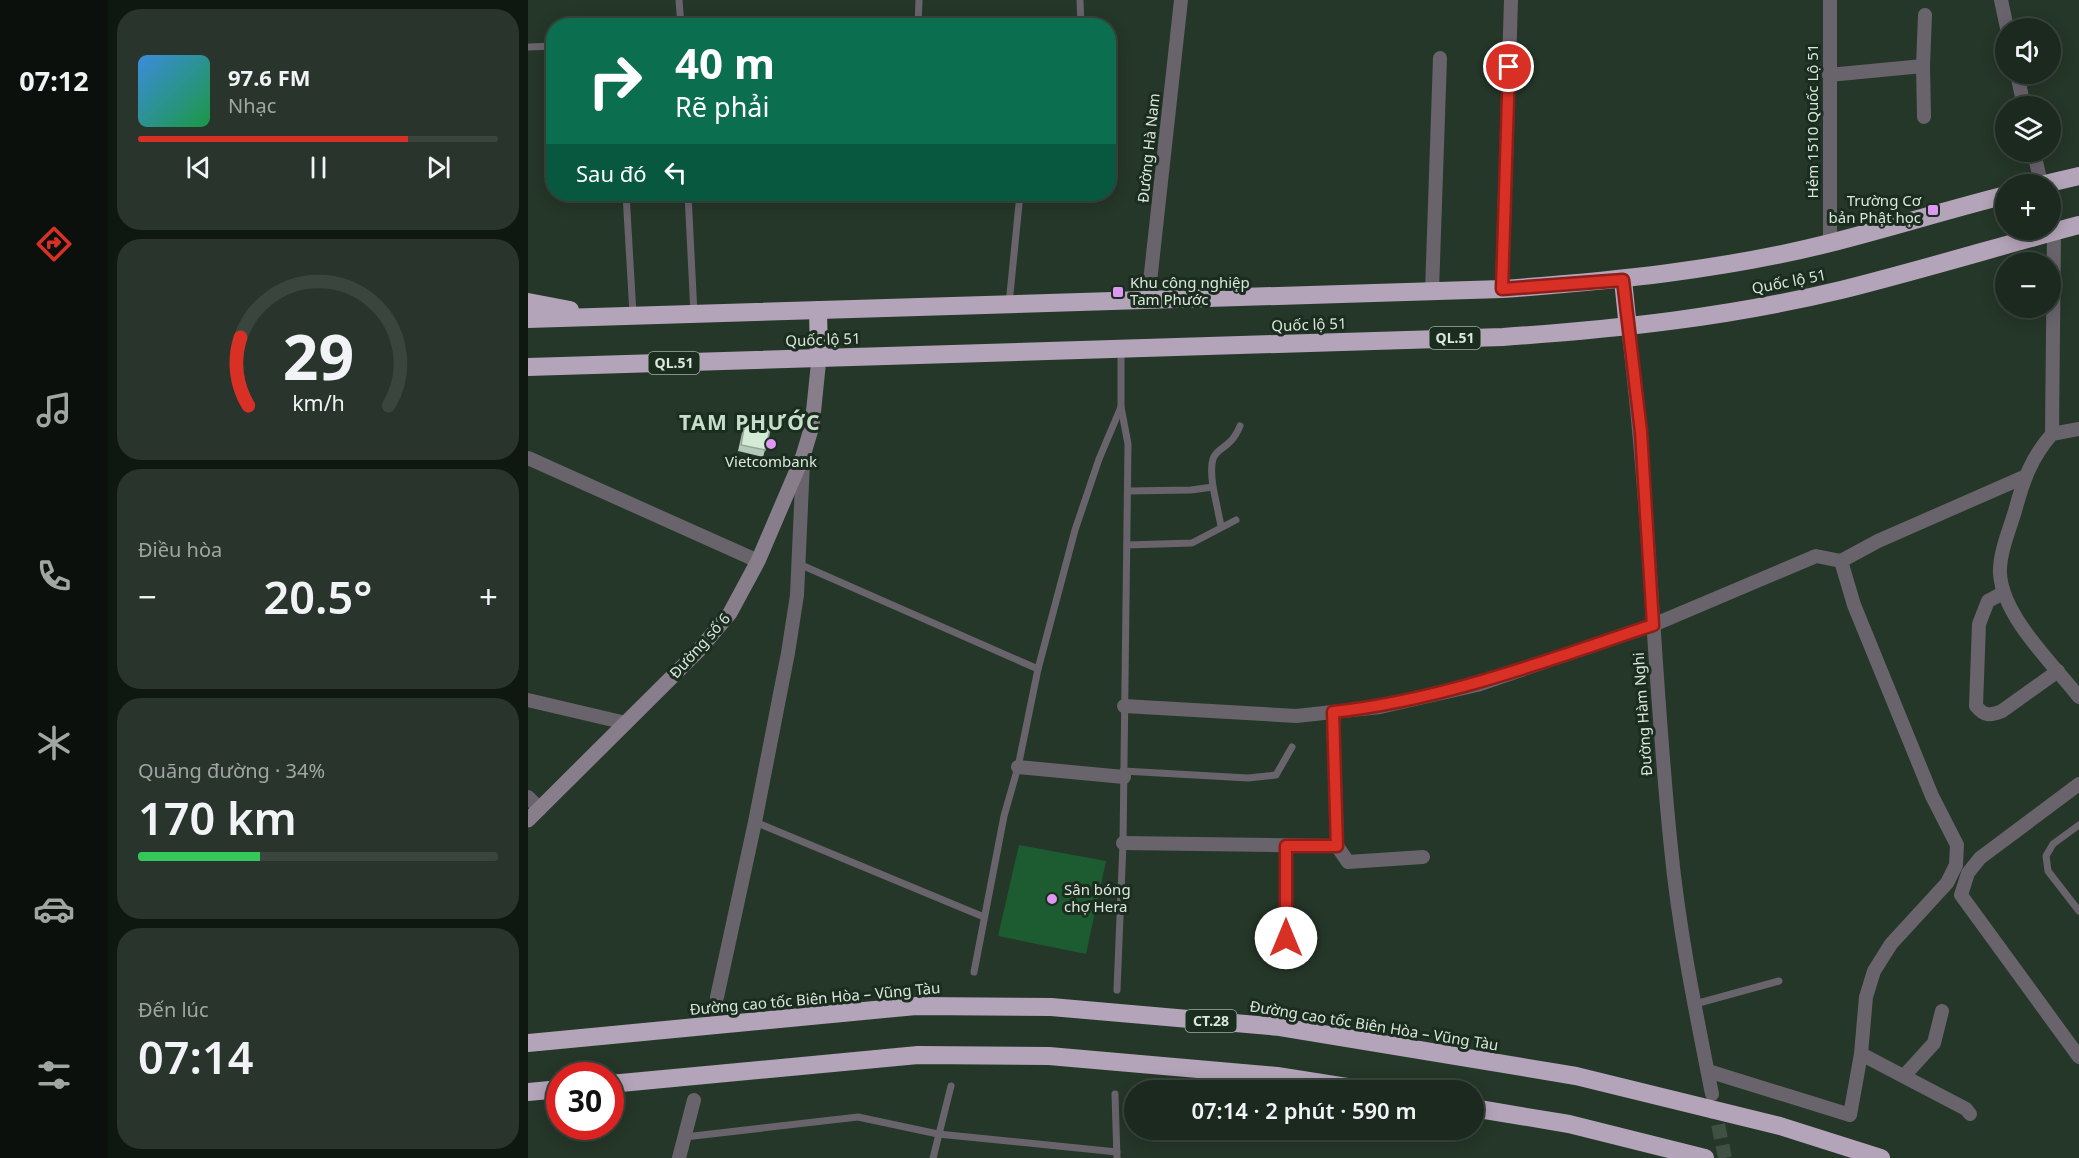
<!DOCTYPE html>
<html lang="vi">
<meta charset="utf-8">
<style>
body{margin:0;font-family:"Noto Sans",sans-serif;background:#29352c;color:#f1f3f6;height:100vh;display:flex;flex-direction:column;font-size:22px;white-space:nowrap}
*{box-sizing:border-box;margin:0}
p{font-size:20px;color:#a0a6a4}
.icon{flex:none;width:33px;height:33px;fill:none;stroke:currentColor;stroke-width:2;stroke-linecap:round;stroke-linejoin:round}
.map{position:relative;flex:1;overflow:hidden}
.panel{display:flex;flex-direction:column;gap:9px;padding:9px;background:#0f1711;width:420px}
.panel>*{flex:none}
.top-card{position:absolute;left:18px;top:18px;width:570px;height:183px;border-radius:24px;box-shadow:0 3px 15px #0003,0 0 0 2px #3a453d;background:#0b6e4f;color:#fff;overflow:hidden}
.fabs{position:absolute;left:1467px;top:18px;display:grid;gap:12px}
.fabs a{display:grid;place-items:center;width:66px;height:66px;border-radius:50%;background:#1c291f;box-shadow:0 3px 15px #0003,0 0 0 2px #3a453d;font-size:30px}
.speed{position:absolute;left:18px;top:1062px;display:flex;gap:12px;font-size:30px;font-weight:700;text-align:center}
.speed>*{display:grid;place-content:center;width:78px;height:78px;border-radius:50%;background:#1c291f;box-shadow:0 3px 15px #0003,0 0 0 2px #3a453d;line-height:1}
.speed .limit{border:9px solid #d22;background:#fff;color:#111}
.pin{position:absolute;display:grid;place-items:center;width:51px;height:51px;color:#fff;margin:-26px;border:3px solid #fff;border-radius:50%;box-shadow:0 2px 6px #0007}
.me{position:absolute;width:66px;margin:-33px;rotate:0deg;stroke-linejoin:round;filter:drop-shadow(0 0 4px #0008)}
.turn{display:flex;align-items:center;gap:21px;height:126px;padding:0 30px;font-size:27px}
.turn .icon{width:78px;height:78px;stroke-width:2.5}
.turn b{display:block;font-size:42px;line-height:51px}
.then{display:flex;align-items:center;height:57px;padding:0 30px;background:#0003;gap:12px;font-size:22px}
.big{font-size:45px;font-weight:600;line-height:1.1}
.panel .card{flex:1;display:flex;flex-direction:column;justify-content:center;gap:9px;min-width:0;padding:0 21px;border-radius:24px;background:#29352c}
.panel .dial{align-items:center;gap:0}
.dial svg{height:156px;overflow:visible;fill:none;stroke:#3a453d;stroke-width:7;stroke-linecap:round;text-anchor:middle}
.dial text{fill:#f1f3f6;stroke:none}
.song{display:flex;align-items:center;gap:18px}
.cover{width:72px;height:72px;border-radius:9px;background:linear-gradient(135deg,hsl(210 70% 55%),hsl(140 70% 35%))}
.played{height:6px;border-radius:3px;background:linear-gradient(90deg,#d93025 75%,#3a453d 75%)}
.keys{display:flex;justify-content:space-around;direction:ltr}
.heat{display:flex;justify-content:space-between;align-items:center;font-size:33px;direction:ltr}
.charge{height:9px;border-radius:4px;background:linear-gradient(90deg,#34c759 34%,#3a453d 0)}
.trip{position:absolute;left:596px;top:1080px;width:360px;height:60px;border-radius:30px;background:#1c291f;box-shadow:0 3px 15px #0003,0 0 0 2px #3a453d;font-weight:600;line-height:60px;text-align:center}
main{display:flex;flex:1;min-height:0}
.dock{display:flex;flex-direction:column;width:108px;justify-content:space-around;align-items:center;background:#0b100c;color:#a0a6a4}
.dock .icon{width:42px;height:42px}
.dock .selected{color:#d93025}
.dock b{font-size:27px;color:#f1f3f6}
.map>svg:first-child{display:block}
.green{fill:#1d5b30}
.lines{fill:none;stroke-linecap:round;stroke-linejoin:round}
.street-tunnel{stroke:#405144;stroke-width:14;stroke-dasharray:14 7;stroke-linecap:butt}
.lane{stroke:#69636b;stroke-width:7}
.street{stroke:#69636b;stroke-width:14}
.secondary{stroke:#887d8b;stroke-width:15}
.highway{stroke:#b4a4b9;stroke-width:18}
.wall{fill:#b5c9b9}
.building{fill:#d3ead7;stroke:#94a496;stroke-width:1.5}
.route-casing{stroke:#8d1f18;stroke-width:15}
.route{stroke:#d93025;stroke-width:10}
.poi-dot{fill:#df98f1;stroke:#1b2d1f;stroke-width:2}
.labels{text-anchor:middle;stroke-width:6;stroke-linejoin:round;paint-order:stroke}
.shield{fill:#1b2d1f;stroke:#a1aea3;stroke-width:1.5}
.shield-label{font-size:14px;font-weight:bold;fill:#dbe6dc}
.street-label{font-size:15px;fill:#dbe6dc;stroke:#1b2d1f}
.poi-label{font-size:15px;fill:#dbe6dc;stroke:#1b2d1f;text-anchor:start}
.district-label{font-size:21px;font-weight:bold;letter-spacing:1.5px;fill:#c7decb;stroke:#1b2d1f}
</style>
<main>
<nav class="dock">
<b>07:12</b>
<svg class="icon selected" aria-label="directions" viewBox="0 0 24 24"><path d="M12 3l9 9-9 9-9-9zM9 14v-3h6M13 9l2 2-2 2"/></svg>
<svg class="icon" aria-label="music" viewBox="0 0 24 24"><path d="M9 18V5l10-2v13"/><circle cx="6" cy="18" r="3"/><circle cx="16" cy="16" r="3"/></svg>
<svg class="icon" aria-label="phone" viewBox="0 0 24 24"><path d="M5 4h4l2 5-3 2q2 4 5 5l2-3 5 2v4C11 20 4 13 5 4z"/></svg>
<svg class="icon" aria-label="climate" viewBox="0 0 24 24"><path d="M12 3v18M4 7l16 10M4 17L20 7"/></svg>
<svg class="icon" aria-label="car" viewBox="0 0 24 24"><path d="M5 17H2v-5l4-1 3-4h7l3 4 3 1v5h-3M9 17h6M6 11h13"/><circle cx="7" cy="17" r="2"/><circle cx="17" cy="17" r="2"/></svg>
<svg class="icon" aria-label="filters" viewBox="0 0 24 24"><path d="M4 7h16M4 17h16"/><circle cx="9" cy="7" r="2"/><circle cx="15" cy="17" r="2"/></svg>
</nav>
<section class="panel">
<div class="card">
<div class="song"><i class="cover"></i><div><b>97.6 FM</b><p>Nhạc</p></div></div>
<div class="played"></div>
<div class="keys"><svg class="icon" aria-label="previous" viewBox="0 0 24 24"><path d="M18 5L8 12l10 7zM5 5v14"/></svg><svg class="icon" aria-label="pause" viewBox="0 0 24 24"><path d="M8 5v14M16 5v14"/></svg><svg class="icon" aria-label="next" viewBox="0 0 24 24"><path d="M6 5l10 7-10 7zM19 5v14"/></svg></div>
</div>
<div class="card dial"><svg viewBox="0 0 100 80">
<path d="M14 69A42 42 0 1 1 86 69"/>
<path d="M14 69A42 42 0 0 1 10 34" stroke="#d93025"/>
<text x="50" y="56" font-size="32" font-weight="700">29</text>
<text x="50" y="72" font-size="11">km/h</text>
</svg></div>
<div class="card"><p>Điều hòa</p>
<div class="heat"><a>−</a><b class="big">20.5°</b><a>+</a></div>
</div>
<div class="card"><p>Quãng đường · 34%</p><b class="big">170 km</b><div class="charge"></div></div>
<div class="card"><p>Đến lúc</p><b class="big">07:14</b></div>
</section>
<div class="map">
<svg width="1551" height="1158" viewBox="0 0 1551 1158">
<rect width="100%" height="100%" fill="#253729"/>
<polygon class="green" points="491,845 578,861 558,954 470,936"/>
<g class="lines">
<polyline class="street-tunnel" points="1186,1104 1197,1158"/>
<g class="lane">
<polyline points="151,0 153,26"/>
<polyline points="552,0 553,26"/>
<polyline points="390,26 391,0"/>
<polyline points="0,47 26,46"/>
<polyline points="98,194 105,314"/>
<polyline points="160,194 166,314"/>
<polyline points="481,304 492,194"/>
<path d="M685,487C678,438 698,460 712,426"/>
<polyline points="600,491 663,490 685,487 693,526"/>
<polyline points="599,545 664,543 708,520"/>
<polyline points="271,564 510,669"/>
<polyline points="595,771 720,778 748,775 764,747"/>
<polyline points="227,822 456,917"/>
<polyline points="1551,825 1525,844 1518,856 1520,871 1551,911"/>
<polyline points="446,972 476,816 490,767 510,669 547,530 571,459 593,407 593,349"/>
<polyline points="589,990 595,843 600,444 593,407"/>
<polyline points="1167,1004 1251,981"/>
<polyline points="587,1094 589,1158"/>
<polyline points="157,1137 330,1117 410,1134 589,1152"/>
<polyline points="405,1158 423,1086"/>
</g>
<g class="street">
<polyline points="1473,0 1479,28"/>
<polyline points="1395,66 1396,117"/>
<polyline points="1489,74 1496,106"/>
<polyline points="1301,75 1395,66 1397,15"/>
<polyline points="1506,152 1513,184"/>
<polyline points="1302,243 1302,0"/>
<polyline points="974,289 983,0"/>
<polyline points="904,291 912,58"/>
<polyline points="620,300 653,0"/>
<path d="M1100,328C1122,501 1125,675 1143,848C1151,931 1168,1013 1184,1094"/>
<path d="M1551,429L1524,434C1503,458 1495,481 1487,511C1481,531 1471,554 1472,574C1475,617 1525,664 1551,697"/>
<polyline points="1524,434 1526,232"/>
<polyline points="0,458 230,561"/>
<path d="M1475,593L1460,601L1451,624L1448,706C1456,716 1462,716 1474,711L1530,671"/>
<polyline points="0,700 98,723"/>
<polyline points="596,706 768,716 852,707 949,685 1125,625 1288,556 1313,561"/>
<polyline points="805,712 809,846 820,862 895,857"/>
<polyline points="490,767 596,777"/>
<polyline points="1551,784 1452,858 1440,873 1433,895 1551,1057"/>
<polyline points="0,797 12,809"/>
<polyline points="595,843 809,846"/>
<polyline points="758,846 758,938"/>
<polyline points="189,997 227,822 260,653 269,595 275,462"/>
<polyline points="1333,1054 1438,1109 1442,1114"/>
<polyline points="1180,1071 1322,1115 1333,1054 1338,997 1346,971 1363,944 1419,883 1428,865 1429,845 1404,796 1326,605 1313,561 1350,541 1496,477"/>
<polyline points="1376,1076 1406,1043 1414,1011"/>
<polyline points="151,1158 166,1100"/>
</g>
<polyline class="secondary" points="0,820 171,650 202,613 230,561 275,456 284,426 291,358"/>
<g class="highway">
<polyline points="1517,184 1551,176"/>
<polyline points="1095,280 1100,328"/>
<polyline points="0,302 42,310"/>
<polyline points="290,310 291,358"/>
<path d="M0,319L974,289C1084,281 1195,270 1302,243C1361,228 1419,210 1478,195"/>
<path d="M0,367L975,337C1090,329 1201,317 1313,290C1393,270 1472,246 1551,225"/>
<polyline points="0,1043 388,1006 523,1007 752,1027 1048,1076 1252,1126 1353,1158"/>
<polyline points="82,1084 390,1055 521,1056 749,1076 838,1090"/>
<polyline points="0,1092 32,1089"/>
<polyline points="945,1108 1041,1124 1177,1158"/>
</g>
</g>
<polygon class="wall" points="218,417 237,450 235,457 210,451 216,424"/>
<polygon class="building" points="218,417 244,422 237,450 213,445"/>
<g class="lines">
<defs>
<path id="route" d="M758,938V846H809L805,712C916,700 1020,660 1125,625L1113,432L1095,280L974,289L981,67"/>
</defs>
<use href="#route" class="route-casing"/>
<use href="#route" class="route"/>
</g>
<g class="poi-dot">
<rect x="1399" y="204" width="12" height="12" rx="3"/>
<rect x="584" y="286" width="12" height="12" rx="3"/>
<circle cx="243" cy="444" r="6"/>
<circle cx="524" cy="899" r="6"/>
</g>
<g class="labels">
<g class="shield">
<rect x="901.5" y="327" width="51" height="22" rx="4.5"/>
<rect x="120.5" y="352" width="51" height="22" rx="4.5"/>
<rect x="657.5" y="1010" width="51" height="22" rx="4.5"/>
</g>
<g class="shield-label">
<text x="927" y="343">QL.51</text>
<text x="146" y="368">QL.51</text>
<text x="683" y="1026">CT.28</text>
</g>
<g class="street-label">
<text transform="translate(1285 121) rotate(-90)" y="5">Hẻm 1510 Quốc Lộ 51</text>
<text transform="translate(621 148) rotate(-84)" y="5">Đường Hà Nam</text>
<text transform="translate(1261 282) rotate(-11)" y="5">Quốc lộ 51</text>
<text transform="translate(781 325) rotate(-2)" y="5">Quốc lộ 51</text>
<text transform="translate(295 340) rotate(-2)" y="5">Quốc lộ 51</text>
<text transform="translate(172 646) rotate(-48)" y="5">Đường số 6</text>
<text transform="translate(1115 714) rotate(-94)" y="5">Đường Hàm Nghi</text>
<text transform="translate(287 999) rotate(-5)" y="5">Đường cao tốc Biên Hòa – Vũng Tàu</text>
<text transform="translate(846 1026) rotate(9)" y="5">Đường cao tốc Biên Hòa – Vũng Tàu</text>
</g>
<g class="poi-label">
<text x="1393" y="206" text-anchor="end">Trường Cơ<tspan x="1393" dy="17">bản Phật học</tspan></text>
<text x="602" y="288">Khu công nghiệp<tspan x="602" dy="17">Tam Phước</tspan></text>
<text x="243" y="467" text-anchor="middle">Vietcombank</text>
<text x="536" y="895">Sân bóng<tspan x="536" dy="17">chợ Hera</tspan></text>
</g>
<g class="district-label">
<text x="222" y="430">TAM PHƯỚC</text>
</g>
</g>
</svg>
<div class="fabs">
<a><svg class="icon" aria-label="sound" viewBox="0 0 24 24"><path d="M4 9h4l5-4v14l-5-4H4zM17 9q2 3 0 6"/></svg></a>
<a><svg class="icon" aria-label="layers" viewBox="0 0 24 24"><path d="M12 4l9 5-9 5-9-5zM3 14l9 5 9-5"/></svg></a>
<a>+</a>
<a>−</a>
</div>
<div class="speed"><div class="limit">30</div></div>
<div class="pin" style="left:981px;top:67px;background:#d93025"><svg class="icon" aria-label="arrive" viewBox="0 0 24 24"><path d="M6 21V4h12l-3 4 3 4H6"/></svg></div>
<svg class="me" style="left:758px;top:938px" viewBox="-20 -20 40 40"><circle r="19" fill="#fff"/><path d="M0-13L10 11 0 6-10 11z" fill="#d93025"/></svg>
<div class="trip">07:14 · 2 phút · 590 m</div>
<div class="top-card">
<div class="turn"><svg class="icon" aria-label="right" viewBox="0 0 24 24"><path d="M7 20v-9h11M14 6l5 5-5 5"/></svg><div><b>40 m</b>Rẽ phải</div></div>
<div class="then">Sau đó<svg class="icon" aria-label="left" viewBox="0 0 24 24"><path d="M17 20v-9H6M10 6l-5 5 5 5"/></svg></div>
</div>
</div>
</main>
